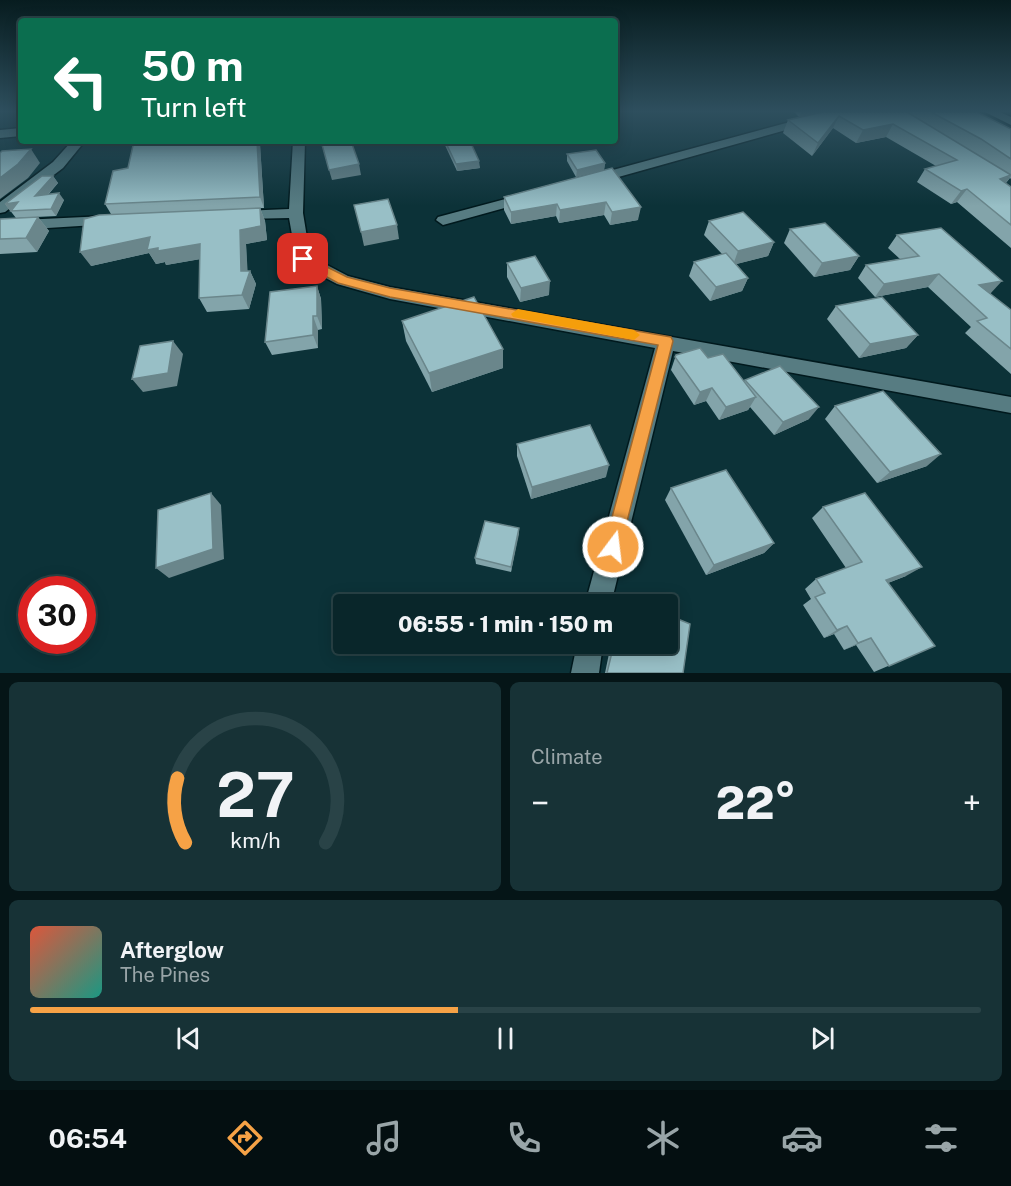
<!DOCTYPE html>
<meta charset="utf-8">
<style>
body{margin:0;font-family:"Public Sans",sans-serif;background:#173236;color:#f1f3f6;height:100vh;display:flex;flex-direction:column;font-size:22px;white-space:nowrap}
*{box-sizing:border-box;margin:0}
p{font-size:20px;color:#99a5a8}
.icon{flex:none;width:33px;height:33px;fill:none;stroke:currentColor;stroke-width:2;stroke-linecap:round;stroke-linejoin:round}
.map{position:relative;height:673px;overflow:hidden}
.side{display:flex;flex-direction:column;gap:9px;padding:9px;background:#051517;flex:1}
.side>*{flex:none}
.top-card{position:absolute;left:18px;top:18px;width:600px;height:126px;border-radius:6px;box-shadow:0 3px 15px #0003,0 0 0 2px #294347;background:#0b6e4f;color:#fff;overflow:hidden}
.speed{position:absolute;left:18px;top:576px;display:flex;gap:12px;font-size:30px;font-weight:700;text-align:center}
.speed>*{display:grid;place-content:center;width:78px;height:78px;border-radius:50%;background:#09262a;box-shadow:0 3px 15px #0003,0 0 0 2px #294347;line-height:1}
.speed .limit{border:9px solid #d22;background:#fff;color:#111}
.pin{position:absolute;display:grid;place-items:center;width:51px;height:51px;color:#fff;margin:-26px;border-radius:12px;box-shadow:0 3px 9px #0006}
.me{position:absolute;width:66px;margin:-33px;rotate:15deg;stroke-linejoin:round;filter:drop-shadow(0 0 4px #0008)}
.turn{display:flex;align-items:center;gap:21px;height:126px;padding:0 24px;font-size:27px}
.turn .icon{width:78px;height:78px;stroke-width:2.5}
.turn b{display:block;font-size:42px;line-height:51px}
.big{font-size:45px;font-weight:800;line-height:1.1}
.side .tile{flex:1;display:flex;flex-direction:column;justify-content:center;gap:9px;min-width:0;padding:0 21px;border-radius:9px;background:#173236}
.side .dial{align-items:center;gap:0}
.dial svg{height:156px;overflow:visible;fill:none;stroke:#294347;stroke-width:7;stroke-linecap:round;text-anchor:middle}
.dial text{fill:#f1f3f6;stroke:none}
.song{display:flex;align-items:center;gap:18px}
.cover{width:72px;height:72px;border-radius:9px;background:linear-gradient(135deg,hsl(10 70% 55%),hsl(170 70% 35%))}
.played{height:6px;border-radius:3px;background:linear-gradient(90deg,#f6a246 45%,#294347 45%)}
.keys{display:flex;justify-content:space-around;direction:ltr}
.heat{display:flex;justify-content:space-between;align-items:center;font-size:33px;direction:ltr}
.side .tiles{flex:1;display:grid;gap:9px;grid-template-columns:1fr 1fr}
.tile:last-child{grid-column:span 2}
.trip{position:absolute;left:333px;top:594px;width:345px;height:60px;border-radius:6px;background:#09262a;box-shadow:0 3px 15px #0003,0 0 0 2px #294347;font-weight:800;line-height:60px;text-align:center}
.menu{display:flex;height:96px;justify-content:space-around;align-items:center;background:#040f11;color:#99a5a8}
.menu .icon{width:42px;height:42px}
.menu .selected{color:#f6a246}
.menu b{font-size:27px;color:#f1f3f6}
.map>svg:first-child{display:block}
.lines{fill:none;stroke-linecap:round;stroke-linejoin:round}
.street-casing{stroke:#00191d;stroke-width:3}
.street{fill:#577c82;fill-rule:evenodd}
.wall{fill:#83a4aa}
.shaded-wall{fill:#6a868b}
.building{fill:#98bfc6;stroke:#6a868b;stroke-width:1.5}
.route{fill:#f6a246;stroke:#a0692e;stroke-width:1.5}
.slow{fill:#f59e0b}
</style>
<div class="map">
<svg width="1011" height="673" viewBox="0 0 1011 673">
<rect width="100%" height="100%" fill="#0c3238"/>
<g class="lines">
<defs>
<g id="street">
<polygon points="827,112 845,112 843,114 597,183 592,184 585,180 587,177"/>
<polygon points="985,112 1000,112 1011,117 1011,125"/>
<polygon points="21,128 21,136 0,138 0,130"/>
<polygon points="72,141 85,141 63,168 5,212 0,213 0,202 53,162"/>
<polygon points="293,141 305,141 303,213 310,256 348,276 390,287 1011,397 1011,413 673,351 611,604 585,604 655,348 390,299 337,284 297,263 289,218 239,219 232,215 239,211 289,209"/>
<polygon points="528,193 533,194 535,197 533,200 443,225 436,220 438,217"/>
<polygon points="106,216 113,221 111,224 0,231 0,221"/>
<polygon points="577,644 603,644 599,673 571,673"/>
</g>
</defs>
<use href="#street" class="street-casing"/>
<use href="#street" class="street"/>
</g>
<g class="wall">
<polygon points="794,112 820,112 799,117"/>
<polygon points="823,112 977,112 1011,129 1011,179 1010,178 1006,183 1011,187 1011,248 957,202 951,204 917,182 925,169 936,166 886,137 856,143 833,128 812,156 783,133 788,120"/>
<polygon points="134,141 266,141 265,144 260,144 264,208 260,208 265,221 267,240 246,244 247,271 250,271 256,284 249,309 207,312 199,298 200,259 166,265 165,262 156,264 149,253 91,266 111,214 105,204 128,168"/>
<polygon points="443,141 470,141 480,168 457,171"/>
<polygon points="567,154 605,163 604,170 576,177 567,161"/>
<polygon points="612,168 638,220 610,225 604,215 559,223 556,216 511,224 504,210 504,197"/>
<polygon points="53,176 58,183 48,195 64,200 56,216 16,218 5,204"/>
<polygon points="38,217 49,231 37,252 0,254 0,219"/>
<polygon points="709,221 774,242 768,256 736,264 748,278 742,291 710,301 689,276 694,262 722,254 704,235"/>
<polygon points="790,229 859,256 850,270 814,277 784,243"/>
<polygon points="897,235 990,294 1011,310 1011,374 965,333 971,327 928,287 875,297 858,278 866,265 900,259 888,248"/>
<polygon points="507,263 549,295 520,302 507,277"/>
<polygon points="317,286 321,299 322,329 318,330 318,348 272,355 265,342"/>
<polygon points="836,306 918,335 906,348 859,358 827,319"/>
<polygon points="402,321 503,349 503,368 432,392 406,341"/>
<polygon points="676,355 708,358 744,381 745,380 809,419 774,435 750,407 748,410 719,420 706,401 694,405 671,370"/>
<polygon points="835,406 927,466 877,483 825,419"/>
<polygon points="517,444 606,477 531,499 517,456"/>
<polygon points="671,488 774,543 764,553 706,575 665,500"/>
<polygon points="823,507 906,576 888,583 935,646 874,672 856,645 844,650 834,634 824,638 803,605 811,599 805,589 816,579 846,568 812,518"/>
<polygon points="519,528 511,572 476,564 475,558"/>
<polygon points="611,644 668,644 683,673 605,673"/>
</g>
<g class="shaded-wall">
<polygon points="801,112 820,112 799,117"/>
<polygon points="839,116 833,128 812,156 818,143"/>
<polygon points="893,124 886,137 856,143 863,130"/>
<polygon points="257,141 259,141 260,144 264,208 260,197"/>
<polygon points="31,149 40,163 28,178 0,199 0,178"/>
<polygon points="479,161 480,168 457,171 456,164"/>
<polygon points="605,163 604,170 576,177 577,170"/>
<polygon points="359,164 361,175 332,180 329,170"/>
<polygon points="53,176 58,183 40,203 35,196"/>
<polygon points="1011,176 1001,189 1000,179"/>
<polygon points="967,189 957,202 951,204 961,191"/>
<polygon points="59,193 64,200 56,216 51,209"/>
<polygon points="18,202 10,211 5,204"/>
<polygon points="606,202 604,215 559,223 560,210"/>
<polygon points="557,204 556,216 511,224 511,212"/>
<polygon points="641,207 638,220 610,225 612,212"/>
<polygon points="260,208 265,221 267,240 246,244 248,277 250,271 256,284 249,309 242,295 240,230"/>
<polygon points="38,217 49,231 37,252 26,238"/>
<polygon points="397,225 399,239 364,246 361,232"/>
<polygon points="150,237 200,244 207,258 166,265 165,262 156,264 149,253 91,266 80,252"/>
<polygon points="774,242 768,256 733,265 738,251"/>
<polygon points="859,256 850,270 814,277 822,263"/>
<polygon points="939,274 928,287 875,297 884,284"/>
<polygon points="748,278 742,291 710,301 716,287"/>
<polygon points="550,281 549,295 520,302 521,288"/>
<polygon points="1002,281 990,294 979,285"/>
<polygon points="317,286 321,299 322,329 317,316"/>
<polygon points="313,316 318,330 318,348 313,335"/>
<polygon points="918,335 906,348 859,358 870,344"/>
<polygon points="173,341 183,354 177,386 143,392 132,379"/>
<polygon points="503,349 503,368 432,392 429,373"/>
<polygon points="712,388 706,401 694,405 700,392"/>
<polygon points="756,397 748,410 719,420 726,407"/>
<polygon points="819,407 809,419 774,435 783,422"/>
<polygon points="941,454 927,466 877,483 890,472"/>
<polygon points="609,465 606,477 531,499 532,487"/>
<polygon points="211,493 221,505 224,559 169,578 156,568"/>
<polygon points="519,528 519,534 511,572 511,567"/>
<polygon points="774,543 764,553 706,575 714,565"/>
<polygon points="922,567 906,576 872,589 886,580"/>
<polygon points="847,626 834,634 824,638 837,630"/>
<polygon points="871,638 856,645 844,650 858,643"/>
</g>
<g class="building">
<polygon points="823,112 907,112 1011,175 1000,179 1011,187 1011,225 967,189 961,191 925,169 957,160 893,124 863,130 839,116 818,143 788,120"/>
<polygon points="931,112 977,112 1011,129 1011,159 981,139"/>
<polygon points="134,141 257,141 260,197 105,204 113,171 128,168"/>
<polygon points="321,141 351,141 359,164 329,170"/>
<polygon points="445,141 470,141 479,161 456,164"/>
<polygon points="31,149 18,164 0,178 0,153 2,151"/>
<polygon points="596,150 605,163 577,170 567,154"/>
<polygon points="612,168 641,207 612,212 606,202 560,210 557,204 511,212 504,197"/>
<polygon points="42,176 53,176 35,196 59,193 51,209 11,211 18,202 5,204"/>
<polygon points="388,199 397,225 361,232 354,205"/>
<polygon points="260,208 261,226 240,230 241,271 250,271 242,295 199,298 200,244 158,251 158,248 147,250 150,237 80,252 84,219 99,215"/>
<polygon points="743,212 774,242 738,251 709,221"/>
<polygon points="38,217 26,238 0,239 0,219"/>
<polygon points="825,223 859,256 822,263 790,229"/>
<polygon points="941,228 1002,281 979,285 1011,310 1011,349 977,321 987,318 939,274 884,284 866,265 919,256 897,235"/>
<polygon points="726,253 748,278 716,287 694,262"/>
<polygon points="535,256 550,281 521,288 507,263"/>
<polygon points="317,286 317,316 313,316 313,335 265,342 270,292"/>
<polygon points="474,297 503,349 429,373 402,321"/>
<polygon points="882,297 918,335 870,344 836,306"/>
<polygon points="173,341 168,373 132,379 140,346"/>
<polygon points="700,348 708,358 723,354 756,397 726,407 712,388 700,392 675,357 676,355"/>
<polygon points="780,366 819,407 783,422 745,380"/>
<polygon points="883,391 941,454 890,472 835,406"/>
<polygon points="590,425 609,465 532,487 517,444"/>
<polygon points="726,470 774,543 714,565 671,488"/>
<polygon points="211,493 213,549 156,568 158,510"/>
<polygon points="865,493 922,567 886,580 935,646 889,666 871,638 858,643 847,626 837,630 815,597 825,593 816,579 862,562 823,507"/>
<polygon points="485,521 519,528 511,567 475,558"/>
<polygon points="624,599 640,604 623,604"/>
<polygon points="668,615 690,624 683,673 607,673 614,644 668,644"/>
</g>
<linearGradient id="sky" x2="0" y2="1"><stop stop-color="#071c1f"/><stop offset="0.54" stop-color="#2e4f5e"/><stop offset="1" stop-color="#2e4f5e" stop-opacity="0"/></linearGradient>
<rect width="1011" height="206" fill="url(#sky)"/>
<polygon class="route" points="303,255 347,277 390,288 671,337 673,341 619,553 613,556 607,553 604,547 658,345 390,297 338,283 299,262 299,256"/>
<polygon class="slow" points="518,309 634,330 640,335 634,340 513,317 511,314"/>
</svg>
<div class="speed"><div class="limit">30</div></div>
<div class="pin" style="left:303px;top:259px;background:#d93025"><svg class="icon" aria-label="arrive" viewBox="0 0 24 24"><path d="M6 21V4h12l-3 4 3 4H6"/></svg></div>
<svg class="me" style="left:613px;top:547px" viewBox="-20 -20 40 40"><circle r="17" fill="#f6a246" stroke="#fff" stroke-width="3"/><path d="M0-11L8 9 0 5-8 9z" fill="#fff"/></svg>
<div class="trip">06:55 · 1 min · 150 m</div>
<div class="top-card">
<div class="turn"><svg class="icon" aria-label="left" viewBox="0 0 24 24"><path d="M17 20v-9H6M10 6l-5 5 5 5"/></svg><div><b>50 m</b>Turn left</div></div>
</div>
</div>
<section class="side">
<div class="tiles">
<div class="tile dial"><svg viewBox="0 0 100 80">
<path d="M14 69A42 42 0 1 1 86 69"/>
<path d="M14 69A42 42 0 0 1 10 36" stroke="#f6a246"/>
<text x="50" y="56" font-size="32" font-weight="700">27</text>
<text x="50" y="72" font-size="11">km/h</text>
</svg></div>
<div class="tile"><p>Climate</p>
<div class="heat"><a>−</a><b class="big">22°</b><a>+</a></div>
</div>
<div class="tile">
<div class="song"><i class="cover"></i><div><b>Afterglow</b><p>The Pines</p></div></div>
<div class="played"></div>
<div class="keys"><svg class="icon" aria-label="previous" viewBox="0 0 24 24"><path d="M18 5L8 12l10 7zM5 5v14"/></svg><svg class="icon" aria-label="pause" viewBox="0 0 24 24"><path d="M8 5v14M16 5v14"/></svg><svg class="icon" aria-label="next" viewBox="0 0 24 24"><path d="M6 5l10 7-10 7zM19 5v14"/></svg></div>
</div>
</div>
</section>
<nav class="menu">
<b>06:54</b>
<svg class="icon selected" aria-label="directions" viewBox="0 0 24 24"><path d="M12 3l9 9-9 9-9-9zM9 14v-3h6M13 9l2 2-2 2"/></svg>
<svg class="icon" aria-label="music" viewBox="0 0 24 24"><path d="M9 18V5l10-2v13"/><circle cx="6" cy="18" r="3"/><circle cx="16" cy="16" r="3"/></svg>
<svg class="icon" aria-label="phone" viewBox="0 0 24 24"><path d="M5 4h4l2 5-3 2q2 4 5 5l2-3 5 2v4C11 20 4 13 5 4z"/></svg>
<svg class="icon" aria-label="climate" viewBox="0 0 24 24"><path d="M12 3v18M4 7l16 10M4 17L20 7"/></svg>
<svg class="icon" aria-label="car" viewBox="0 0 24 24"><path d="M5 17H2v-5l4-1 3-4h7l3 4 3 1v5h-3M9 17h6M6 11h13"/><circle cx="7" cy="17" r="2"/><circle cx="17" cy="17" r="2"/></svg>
<svg class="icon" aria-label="filters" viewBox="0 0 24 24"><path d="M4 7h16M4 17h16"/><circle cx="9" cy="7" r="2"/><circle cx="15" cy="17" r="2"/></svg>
</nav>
